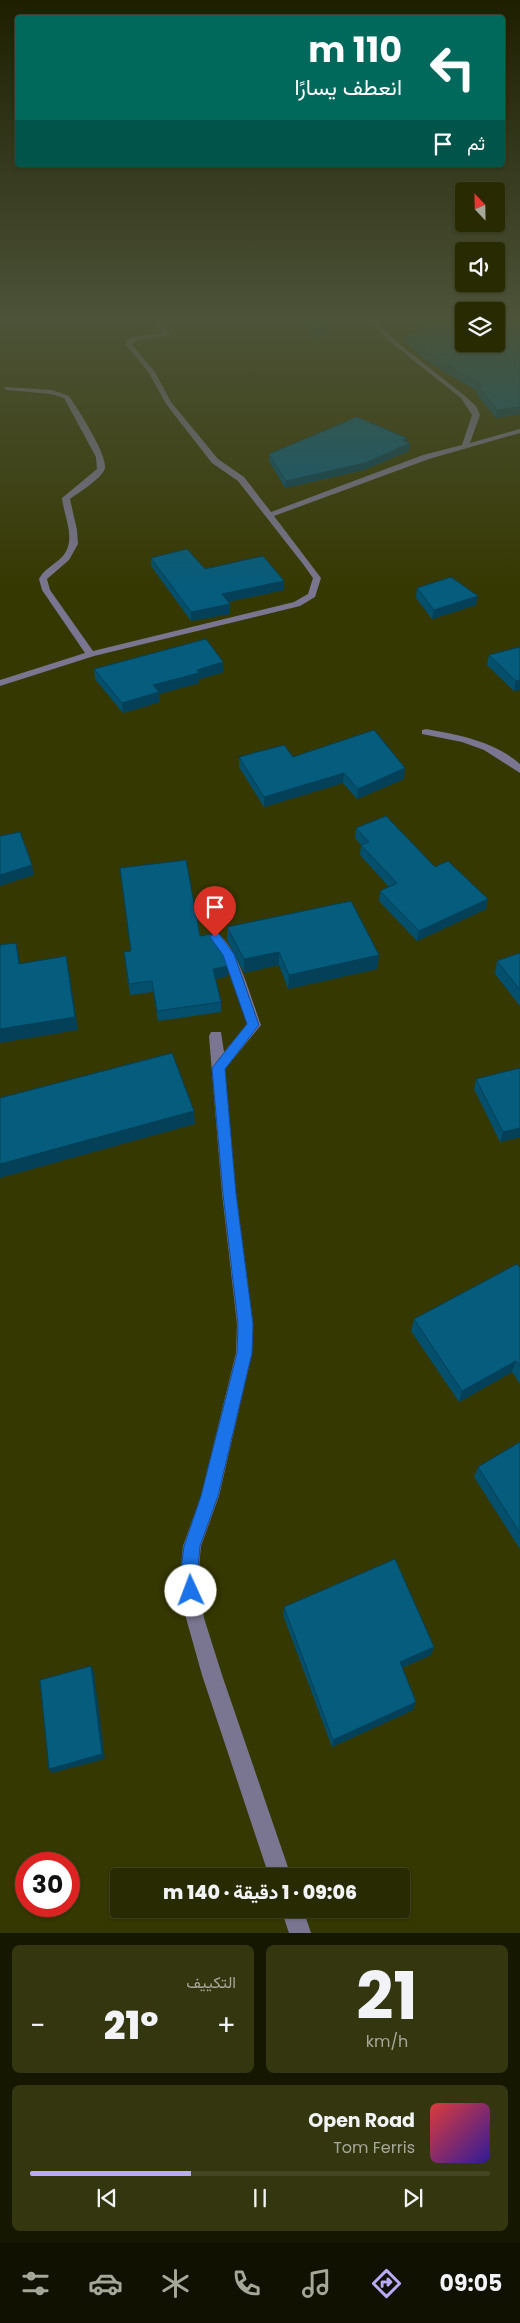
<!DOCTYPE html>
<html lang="ar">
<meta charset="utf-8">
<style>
body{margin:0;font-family:Poppins,Vazirmatn,sans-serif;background:#343610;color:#f1f3f6;direction:rtl;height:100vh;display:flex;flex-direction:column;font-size:19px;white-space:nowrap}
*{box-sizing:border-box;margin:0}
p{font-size:16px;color:#a5a799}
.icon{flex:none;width:28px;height:28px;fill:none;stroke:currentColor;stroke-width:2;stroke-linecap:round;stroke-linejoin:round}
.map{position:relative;height:1933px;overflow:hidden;direction:ltr}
.sheet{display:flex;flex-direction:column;gap:12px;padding:12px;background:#161701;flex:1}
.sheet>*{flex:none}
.banner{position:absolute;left:15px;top:15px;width:490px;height:152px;border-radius:5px;box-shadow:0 1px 4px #0004,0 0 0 1px #444623;direction:rtl;background:#00695c;color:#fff;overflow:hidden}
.needle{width:32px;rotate:338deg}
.controls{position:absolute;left:455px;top:182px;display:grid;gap:10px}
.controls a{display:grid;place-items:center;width:50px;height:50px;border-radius:5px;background:#282a01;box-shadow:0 1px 4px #0004,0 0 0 1px #444623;font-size:25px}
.speed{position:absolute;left:15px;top:1852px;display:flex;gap:10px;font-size:25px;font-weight:700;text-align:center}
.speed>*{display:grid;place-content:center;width:65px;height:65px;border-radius:50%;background:#282a01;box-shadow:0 1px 4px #0004,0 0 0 1px #444623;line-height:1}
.speed .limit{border:8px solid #d22;background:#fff;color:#111}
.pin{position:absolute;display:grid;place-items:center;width:42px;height:42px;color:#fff;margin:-51px -21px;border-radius:50% 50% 50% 0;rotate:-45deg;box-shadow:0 0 5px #0007}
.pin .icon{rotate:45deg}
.me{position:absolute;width:55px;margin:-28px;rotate:358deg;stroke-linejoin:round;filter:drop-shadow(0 0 4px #0008)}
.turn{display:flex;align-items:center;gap:18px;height:105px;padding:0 20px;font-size:22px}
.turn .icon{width:65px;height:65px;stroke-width:2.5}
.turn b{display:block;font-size:35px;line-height:42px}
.then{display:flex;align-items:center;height:48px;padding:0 20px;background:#0003;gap:10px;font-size:19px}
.big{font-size:38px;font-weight:800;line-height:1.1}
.sheet .card{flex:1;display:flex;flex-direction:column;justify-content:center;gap:8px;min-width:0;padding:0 18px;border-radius:8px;background:#343610}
.sheet .dial{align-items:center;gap:0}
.dial b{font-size:65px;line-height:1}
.song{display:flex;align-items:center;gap:15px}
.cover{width:60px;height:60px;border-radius:8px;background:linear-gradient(135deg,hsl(0 70% 55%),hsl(250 70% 35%))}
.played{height:5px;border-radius:2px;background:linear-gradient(90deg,#b9abf7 35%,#444623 35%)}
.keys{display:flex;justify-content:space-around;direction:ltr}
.heat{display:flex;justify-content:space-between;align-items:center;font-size:28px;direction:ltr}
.sheet .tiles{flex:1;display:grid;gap:12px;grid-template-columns:1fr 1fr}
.card:last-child{grid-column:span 2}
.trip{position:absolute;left:110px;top:1868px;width:300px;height:50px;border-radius:5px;background:#282a01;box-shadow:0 1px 4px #0004,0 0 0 1px #444623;font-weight:800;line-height:50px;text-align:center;direction:rtl}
.tab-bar{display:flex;height:80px;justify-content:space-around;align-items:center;background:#101100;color:#a5a799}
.tab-bar .icon{width:35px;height:35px}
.tab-bar .selected{color:#b9abf7}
.tab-bar b{font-size:22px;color:#f1f3f6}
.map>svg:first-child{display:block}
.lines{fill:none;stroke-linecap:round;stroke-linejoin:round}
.minor{fill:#7a7691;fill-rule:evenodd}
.wall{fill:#044f6c}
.shaded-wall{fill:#044058}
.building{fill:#055c7d;stroke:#044058}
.route{fill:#1a73e8;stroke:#114b97}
</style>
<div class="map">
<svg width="520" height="1933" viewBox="0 0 520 1933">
<rect width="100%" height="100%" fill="#363801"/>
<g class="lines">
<g class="minor">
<path d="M152,321H158L169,333V335L135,341L132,345L155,372L171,402L218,459L244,477L271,512L423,455L462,445L472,415L461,398L389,341L371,321H377L393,339L465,396L476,406L480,415L470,443L520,429V433L429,459L274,516L321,578L315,597L300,606L94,656L0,686V680L85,653L42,590L39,579C44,569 54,565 61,558C78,541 64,518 62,498L97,469L96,457L64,398L51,394L7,390L4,388L5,387L52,390L69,396C78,409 107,454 105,468C103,478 78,493 70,499L77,530L78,544L69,560L47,579L50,590L93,651L294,602L308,594L313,578L303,564L238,481L212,463L166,404L149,373L126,345V341L133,337L162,333Z"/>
<path d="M426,729C459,735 494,741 520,764V773L484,750L462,742L422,734V730Z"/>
<path d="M215,933C236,939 253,1005 261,1025L225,1069L236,1193L253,1324L252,1353L219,1496L201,1546L198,1578L204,1618L222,1675L291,1876H269L202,1675L186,1618L180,1578L183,1546L201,1496L236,1353L237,1324L222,1193L209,1036L211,1032H221L224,1052L247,1024L223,956L209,937Z"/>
<polygon points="281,1909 303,1909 311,1933 289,1933"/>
</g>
</g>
<g class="wall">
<polygon points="302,321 327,321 329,324 329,331 317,339"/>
<polygon points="414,321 458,321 464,344 520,321 520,414 496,418 477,395 477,391 428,362 404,342 405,334 417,332 413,328"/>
<polygon points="407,438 407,442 410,443 409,451 364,470 285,488 269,461 269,454"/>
<polygon points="151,558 205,569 284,590 228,602 230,614 191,621 151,566"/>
<polygon points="417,588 476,605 432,619 416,598"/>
<polygon points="520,647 520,690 514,691 487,665 489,655"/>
<polygon points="94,669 224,672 199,679 199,683 159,694 160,702 123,713 95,679"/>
<polygon points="239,757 293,757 404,779 357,799 343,783 264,807 239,767"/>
<polygon points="356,828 435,867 488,899 486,909 417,941 379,901 380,891 389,887 360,855 361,845 355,838"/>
<polygon points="227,927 379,955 377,969 288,989 279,965 244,973 227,940"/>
<polygon points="200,936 228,966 228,976 216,979 221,1002 221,1012 158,1021 153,992 130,995 125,962"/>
<polygon points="520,953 520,1006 495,974 497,961"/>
<polygon points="520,1068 520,1137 500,1142 474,1089 476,1079"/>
<polygon points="520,1268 520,1384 512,1372 459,1402 411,1331 414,1319"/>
<polygon points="520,1442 520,1549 474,1477 478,1467"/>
<polygon points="284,1607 434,1647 431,1655 402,1668 413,1710 332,1747 283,1615"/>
</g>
<g class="shaded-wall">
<polygon points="329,324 329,331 317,339 318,332"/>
<polygon points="520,407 520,414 496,418 497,410"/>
<polygon points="407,438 407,445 410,443 409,451 364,470 285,488 286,481"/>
<polygon points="284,581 284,590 222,603 222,594"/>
<polygon points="478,596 476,605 432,619 434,610"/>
<polygon points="230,604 230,614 191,621 191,612"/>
<polygon points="223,662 224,672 199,679 199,683 159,694 160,702 123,713 122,703 153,685 197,670"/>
<polygon points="520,680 520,690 514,691 516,681"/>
<polygon points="405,768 404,779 357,799 358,789"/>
<polygon points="344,773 343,783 264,807 264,797"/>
<polygon points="32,865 34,875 0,886 0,875"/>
<polygon points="488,899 486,909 417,941 419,931"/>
<polygon points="16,943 19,957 22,977 19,964"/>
<polygon points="279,952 279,965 244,973 244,959"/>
<polygon points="379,955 377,969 288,989 289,975"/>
<polygon points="228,966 228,976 214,979 213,969"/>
<polygon points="69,970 78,1030 0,1043 0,1029"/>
<polygon points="194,1111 195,1124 0,1178 0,1164"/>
<polygon points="520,1128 520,1137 500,1142 503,1132"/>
<polygon points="516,1361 512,1372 459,1402 462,1391"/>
<polygon points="434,1647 431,1655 397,1670 400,1662"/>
<polygon points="91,1666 94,1672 105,1759 52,1773 49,1769"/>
<polygon points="416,1702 413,1710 332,1747 333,1740"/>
</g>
<g class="building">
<polygon points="308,321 327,321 329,324 318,332"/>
<polygon points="414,321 458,321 464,325 464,344 496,344 496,325 520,321 520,407 497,410 478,387 483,386 429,354 405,334 423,331"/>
<polygon points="357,417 407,438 402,440 410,443 365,463 286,481 269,454"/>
<polygon points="187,549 205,569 263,556 284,581 222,594 230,604 191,612 151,558"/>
<polygon points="451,577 478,596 434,610 417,588"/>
<polygon points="206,639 223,662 197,670 199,673 153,685 159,692 122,703 94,669"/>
<polygon points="520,647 520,680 516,681 489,655"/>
<polygon points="374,730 405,768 358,789 344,773 264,797 239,757 284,745 293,757"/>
<polygon points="386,816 435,867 448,861 488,899 419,931 380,891 397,883 361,845 369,842 356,828"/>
<polygon points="20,832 32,865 0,875 0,836"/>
<polygon points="186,860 200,936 211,934 221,947 228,966 213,969 221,1002 157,1011 152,981 129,984 124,952 131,951 120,868"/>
<polygon points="351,901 379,955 289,975 279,952 244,959 227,927"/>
<polygon points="16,943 19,964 66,956 75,1017 0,1029 0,945"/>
<polygon points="520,953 520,990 497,961"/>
<polygon points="172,1053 194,1111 0,1164 0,1098"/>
<polygon points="520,1068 520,1128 503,1132 476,1079"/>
<polygon points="517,1264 520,1268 520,1366 516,1361 462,1391 414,1319"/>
<polygon points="520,1442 520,1533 478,1467"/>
<polygon points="395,1559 434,1647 400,1662 416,1702 333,1740 284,1607"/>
<polygon points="91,1666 102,1754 49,1769 40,1680"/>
</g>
<linearGradient id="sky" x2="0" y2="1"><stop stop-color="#1e1f01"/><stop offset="0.54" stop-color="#4c5338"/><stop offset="1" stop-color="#4c5338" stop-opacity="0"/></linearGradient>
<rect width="520" height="591" fill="url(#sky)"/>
<polygon class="route" points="215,933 219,934 234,954 259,1025 225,1069 236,1194 253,1324 252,1353 218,1496 200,1546 197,1578 199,1591 197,1597 191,1600 185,1597 180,1578 184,1546 201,1496 237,1353 238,1324 223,1194 212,1068 247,1024 223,955 210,937"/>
</svg>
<div class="controls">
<a><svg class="needle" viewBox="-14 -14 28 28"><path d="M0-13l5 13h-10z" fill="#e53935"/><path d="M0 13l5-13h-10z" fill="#a5a799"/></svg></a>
<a><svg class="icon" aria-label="sound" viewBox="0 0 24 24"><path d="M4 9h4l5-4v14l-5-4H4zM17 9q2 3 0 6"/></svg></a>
<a><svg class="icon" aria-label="layers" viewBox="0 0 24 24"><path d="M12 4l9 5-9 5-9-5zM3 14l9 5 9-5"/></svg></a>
</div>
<div class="speed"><div class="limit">30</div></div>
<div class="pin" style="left:215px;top:937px;background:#d93025"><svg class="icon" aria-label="arrive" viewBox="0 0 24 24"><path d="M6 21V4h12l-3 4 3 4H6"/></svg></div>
<svg class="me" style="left:191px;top:1591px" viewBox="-20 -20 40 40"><circle r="19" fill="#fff"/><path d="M0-13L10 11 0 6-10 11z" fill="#1a73e8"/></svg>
<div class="trip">09:06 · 1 دقيقة · 140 m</div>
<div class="banner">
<div class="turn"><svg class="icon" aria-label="left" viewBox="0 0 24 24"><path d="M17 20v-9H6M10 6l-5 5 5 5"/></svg><div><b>110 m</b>انعطف يسارًا</div></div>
<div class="then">ثم<svg class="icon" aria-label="arrive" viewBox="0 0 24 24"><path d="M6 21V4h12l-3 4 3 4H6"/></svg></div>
</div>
</div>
<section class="sheet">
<div class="tiles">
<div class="card dial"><b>21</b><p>km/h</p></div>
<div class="card"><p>التكييف</p>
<div class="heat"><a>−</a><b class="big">21°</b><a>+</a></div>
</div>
<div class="card">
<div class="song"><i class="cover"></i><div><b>Open Road</b><p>Tom Ferris</p></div></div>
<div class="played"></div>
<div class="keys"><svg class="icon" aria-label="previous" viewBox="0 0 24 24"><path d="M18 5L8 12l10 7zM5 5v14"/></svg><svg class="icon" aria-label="pause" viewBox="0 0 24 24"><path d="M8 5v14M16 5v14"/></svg><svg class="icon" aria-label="next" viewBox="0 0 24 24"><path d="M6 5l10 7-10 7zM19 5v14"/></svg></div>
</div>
</div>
</section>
<nav class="tab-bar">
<b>09:05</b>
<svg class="icon selected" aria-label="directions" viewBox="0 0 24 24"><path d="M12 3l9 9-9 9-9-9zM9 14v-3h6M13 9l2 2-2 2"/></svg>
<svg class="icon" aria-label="music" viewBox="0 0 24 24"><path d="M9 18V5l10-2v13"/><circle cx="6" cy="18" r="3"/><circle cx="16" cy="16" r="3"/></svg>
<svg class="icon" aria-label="phone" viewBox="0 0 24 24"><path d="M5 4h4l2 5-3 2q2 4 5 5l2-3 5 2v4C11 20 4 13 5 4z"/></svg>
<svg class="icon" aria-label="climate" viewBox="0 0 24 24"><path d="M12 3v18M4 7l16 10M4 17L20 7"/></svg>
<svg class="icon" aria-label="car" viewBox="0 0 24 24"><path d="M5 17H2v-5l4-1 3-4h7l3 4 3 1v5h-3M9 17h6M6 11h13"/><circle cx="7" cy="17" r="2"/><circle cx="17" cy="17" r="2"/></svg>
<svg class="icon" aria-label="filters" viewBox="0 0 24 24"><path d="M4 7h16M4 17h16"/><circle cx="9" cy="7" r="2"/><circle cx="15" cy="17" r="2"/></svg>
</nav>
